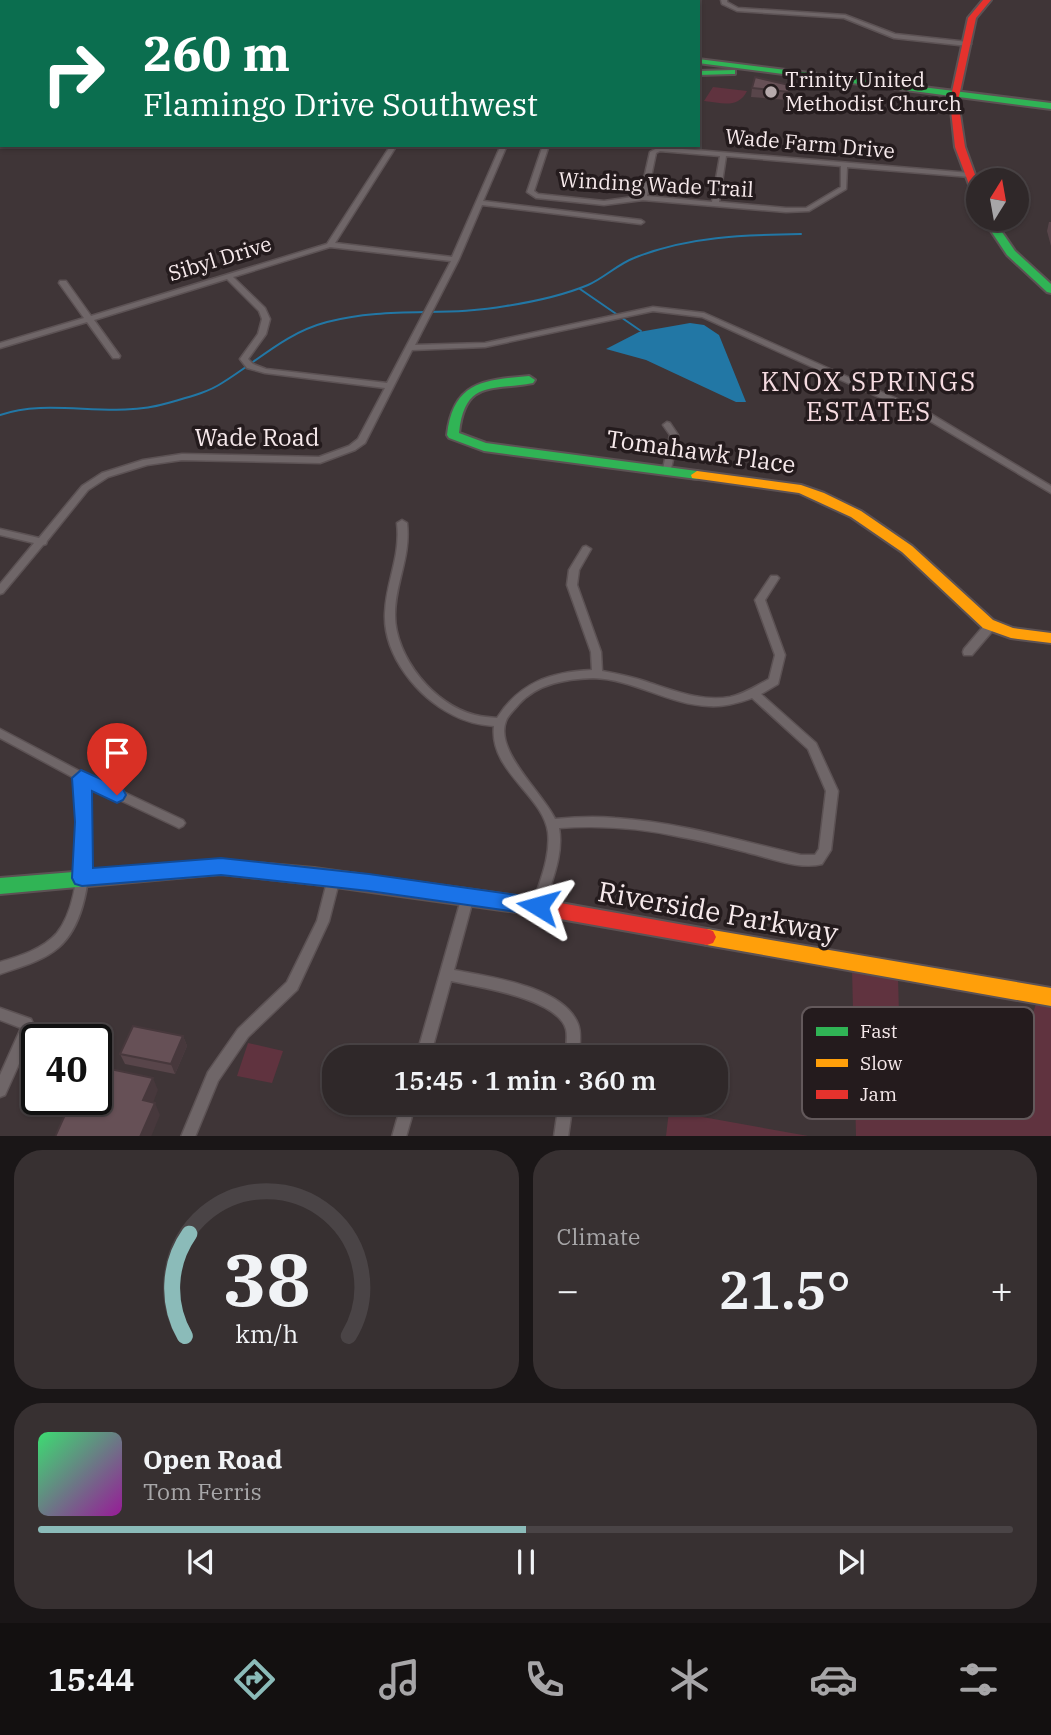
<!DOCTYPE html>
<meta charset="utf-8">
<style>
body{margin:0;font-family:"IBM Plex Serif",serif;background:#373031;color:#f1f3f6;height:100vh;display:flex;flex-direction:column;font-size:26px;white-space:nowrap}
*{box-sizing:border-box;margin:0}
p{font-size:23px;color:#a7a6a8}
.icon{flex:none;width:38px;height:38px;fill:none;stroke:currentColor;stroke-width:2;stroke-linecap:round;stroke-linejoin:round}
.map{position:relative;height:1136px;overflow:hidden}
.side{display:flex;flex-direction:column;gap:14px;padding:14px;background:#1a1617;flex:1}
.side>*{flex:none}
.guide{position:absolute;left:0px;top:0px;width:700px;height:147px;box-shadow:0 2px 5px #0004,0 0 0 2px #4a4446;background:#0b6e4f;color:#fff;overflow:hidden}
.needle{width:46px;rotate:11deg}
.fabs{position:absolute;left:966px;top:168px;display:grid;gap:14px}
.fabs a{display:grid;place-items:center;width:63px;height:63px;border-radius:50%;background:#2f2829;box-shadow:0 2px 5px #0004,0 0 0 2px #4a4446;font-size:35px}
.speed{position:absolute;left:21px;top:1024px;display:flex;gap:14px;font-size:35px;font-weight:700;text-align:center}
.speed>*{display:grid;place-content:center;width:91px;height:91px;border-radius:50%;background:#2f2829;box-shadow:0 2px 5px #0004,0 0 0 2px #4a4446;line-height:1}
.speed .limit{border:4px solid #111;border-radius:10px;background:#fff;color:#111}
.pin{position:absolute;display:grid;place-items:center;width:60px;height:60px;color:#fff;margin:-72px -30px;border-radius:50% 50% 50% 0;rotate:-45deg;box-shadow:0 0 7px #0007}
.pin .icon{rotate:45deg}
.me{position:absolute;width:77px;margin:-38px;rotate:278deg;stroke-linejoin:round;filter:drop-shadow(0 0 5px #0008)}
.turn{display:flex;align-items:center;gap:24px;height:147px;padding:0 28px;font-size:32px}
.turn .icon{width:91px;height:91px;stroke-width:2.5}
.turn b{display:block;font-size:49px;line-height:60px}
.big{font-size:52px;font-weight:600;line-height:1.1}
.side .tile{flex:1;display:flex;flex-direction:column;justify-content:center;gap:10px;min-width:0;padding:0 24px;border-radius:28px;background:#373031}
.side .dial{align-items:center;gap:0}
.dial svg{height:182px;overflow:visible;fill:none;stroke:#4a4446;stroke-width:7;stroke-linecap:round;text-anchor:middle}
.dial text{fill:#f1f3f6;stroke:none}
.song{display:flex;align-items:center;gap:21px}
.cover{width:84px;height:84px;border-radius:10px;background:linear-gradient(135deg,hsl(140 70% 55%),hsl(300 70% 35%))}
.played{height:7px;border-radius:4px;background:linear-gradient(90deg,#8bbbb9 50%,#4a4446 50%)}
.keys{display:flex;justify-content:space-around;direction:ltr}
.heat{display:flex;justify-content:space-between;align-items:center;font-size:38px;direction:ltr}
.side .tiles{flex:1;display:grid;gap:14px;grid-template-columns:1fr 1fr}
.tile:last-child{grid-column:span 2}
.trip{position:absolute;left:322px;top:1045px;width:406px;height:70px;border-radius:28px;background:#2f2829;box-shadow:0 2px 5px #0004,0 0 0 2px #4a4446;font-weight:600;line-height:70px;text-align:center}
.menu{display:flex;height:112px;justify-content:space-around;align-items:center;background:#131010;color:#a7a6a8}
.menu .icon{width:49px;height:49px}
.menu .on{color:#8bbbb9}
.menu b{font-size:32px;color:#f1f3f6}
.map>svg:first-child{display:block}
.green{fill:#60333f}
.water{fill:#2277a5}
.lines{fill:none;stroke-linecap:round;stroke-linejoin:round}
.stream{stroke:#2277a5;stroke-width:2}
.street-casing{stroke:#5c5254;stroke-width:3}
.fast-casing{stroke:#5c5254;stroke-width:4}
.slow-casing{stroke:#5c5254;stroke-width:4}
.jam-casing{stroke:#5c5254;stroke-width:4}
.street{fill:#6f6668;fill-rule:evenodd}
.fast{fill:#30b455;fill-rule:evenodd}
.slow{fill:#ff9f0a;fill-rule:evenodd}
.jam{fill:#e5322d;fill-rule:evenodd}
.wall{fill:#58454a}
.shaded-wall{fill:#47383c}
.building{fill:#665056;stroke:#47383c;stroke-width:2}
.route{fill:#1a73e8;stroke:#114b97;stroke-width:2}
.poi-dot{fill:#b6aaac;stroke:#241b1d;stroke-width:2.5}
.labels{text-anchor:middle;stroke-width:7;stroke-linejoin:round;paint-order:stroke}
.far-poi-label{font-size:21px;fill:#f6e9eb;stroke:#241b1d;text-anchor:start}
.far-street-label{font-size:21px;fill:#f6e9eb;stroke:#241b1d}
.street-label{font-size:24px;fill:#f6e9eb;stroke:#241b1d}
.neighbourhood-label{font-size:26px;letter-spacing:2px;fill:#f5dbe0;stroke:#241b1d}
.near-street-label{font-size:28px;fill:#f6e9eb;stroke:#241b1d}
.key{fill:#241b1d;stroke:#63595b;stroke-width:2}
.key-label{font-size:19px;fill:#f6e9eb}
</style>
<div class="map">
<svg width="1051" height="1137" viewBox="0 0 1051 1137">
<rect width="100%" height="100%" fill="#3f3537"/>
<g class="green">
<path d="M713,87L747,91C738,109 722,103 704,101Z"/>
<polygon points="852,968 898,977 900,1051 1020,1052 1040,992 1051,995 1051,1136 856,1136"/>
<polygon points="248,1043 283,1051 272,1083 237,1076"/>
<polygon points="669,1111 808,1136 666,1136"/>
</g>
<polygon class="water" points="690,323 704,325 719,335 746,402 736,402 646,360 606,349 639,332"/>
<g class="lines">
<g class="stream">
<polyline points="580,289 641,331"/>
<path d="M0,415C51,397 111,420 168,403C185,398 207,393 222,383C258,361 285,333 327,322C386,306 447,317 506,306C532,302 564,295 588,285C604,278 618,264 634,258C687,236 745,235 801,234"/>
</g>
<defs>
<g id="street">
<polygon points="346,0 364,0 371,2 351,2"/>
<polygon points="558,0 564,0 562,2 557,2"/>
<polygon points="721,0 727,0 727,2 738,8 845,15 895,34 968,42 971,44 968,46 894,38 844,18 737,11 722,4"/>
<rect x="0" y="28" width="2" height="4"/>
<rect x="0" y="54" width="2" height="4"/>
<rect x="0" y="101" width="2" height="4"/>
<path d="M391,145H397L335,243L452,257L501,145H507L483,201L641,220L644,222L641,224L482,205L459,259L415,345L485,343L653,307L704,313L931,414L1051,486V493L925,418L702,317L653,311L485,347L412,350L365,443L355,450L320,463L182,460L147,465L108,477L88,490L47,541L46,544L43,545L3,593L0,594V584L34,543L0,535V529L39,538L82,486L102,473L143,460L182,454L319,457L349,446L358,439L385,388L265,373L247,368L240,359L258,334L262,319L259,311L227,279L94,320L120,356L119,358H113L87,322L0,348V343L84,318L59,283L60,281H66L91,316L327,244ZM330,247L451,261L387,383L266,369L253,364L248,359L266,334L270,319L265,308L233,277Z"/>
<path d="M543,145H549L534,191L538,194L604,201L640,196L650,152L659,147L970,173L973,175L970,177L847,167L846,189L809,211L786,212L643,200L604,205L536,198L527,192ZM660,151L720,156L712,202L647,196L656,153ZM726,156L841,166V187L806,208H786L719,202Z"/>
<polygon points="667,422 670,423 678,435 671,469 667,472 663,469 670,435 663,425"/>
<path d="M402,520L407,523C411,558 395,582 395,615C395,657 434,705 475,715C482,717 490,717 497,718C520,682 551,672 592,670L591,652L567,585L569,570L583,547L586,546L591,549L579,570L577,585L601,652L602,671C618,674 634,677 650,683C675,691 702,702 730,697C744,694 756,686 769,679L775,655L755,600L771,576H777L779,578L765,600L785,655L778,684L761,694L816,743L838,791L831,850L822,864C800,870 771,858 749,853C726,847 704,841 681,837C641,828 600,825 559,828C564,855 551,882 544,907L542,911L538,912L534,911L532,907C539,883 551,857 548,832C543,795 489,771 494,726C480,725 466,722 453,715C417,697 383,655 385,613C386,581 401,557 397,523ZM593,678C634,679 669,705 709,706C724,707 738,703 752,698L808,749L826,791L819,849L815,855H801C740,841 678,822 615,818C595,816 575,817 555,819C543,793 494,751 506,721C508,715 515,709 519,704C538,683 567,679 593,678Z"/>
<polygon points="991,621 995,622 996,625 995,628 972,655 964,655 963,652 964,649 987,622"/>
<path d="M0,729L85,774L183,820L185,823L183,826L179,828L175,826L88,785C92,829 96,915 59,947C43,961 20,967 0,974V962C20,956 43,949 57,933C84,899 80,821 76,779L0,738Z"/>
<polygon points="334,873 338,874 340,878 329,921 297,990 248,1037 218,1081 195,1137 181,1137 208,1072 238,1029 287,982 317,921 328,878 330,874"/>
<path d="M468,891L472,892L474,896L454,970C489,977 563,986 578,1024C582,1034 579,1046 579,1057H565C566,1048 568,1037 566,1029C557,998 478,987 451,981L430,1057H416L462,896L464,892Z"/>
<polygon points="0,1008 31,1019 35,1028 5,1095 0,1097 0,1075 21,1028 0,1020"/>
<polygon points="402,1102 416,1102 406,1137 392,1137"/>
<polygon points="559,1102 573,1102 568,1137 554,1137"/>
</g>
<g id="fast">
<polygon points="513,0 524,0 526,2 515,2"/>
<polygon points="698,59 1051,103 1051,109 698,63"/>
<polygon points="735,70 735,74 732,74 698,75 698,71"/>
<rect x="0" y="132" width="2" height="6"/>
<polygon points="983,219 993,219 1015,251 1051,284 1051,293 1047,292 1007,255"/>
<path d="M529,376L535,380L533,383C492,391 465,379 459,433L486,443L697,471L703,475L697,479L484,451L449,438L447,435C453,382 483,380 529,376Z"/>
<polygon points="221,860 314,868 320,871 323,876 320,881 314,884 221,874 0,894 0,878"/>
</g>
<g id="slow">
<polygon points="697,471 801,485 824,493 861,511 912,546 993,620 1013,628 1051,633 1051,643 1011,638 983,628 902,552 851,517 799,493 692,478 691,475"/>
<polygon points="707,929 1051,988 1051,1006 707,945 701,943 698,937 701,931"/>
</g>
<g id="jam">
<polygon points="983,0 991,0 976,18 958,101 965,147 978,183 978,198 973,195 955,147 950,101 968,18"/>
<polygon points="314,868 538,899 707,929 713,931 716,937 713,943 707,945 538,915 314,884 308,881 305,876 308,871"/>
</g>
</defs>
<use href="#street" class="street-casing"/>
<use href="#fast" class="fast-casing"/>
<use href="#slow" class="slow-casing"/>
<use href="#jam" class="jam-casing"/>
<use href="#street" class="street"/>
<use href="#fast" class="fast"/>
<use href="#slow" class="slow"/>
<use href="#jam" class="jam"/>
</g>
<g class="wall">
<polygon points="752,88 789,92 788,100 751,97"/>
<polygon points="1049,222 1051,222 1051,246 1047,231"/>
<polygon points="183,1036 187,1046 175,1074 125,1064 120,1054"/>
</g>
<g class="shaded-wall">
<polygon points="183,1036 187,1046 175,1074 171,1064"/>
<polygon points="153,1078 158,1090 149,1113 143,1100"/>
<polygon points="155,1103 160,1115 151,1137 140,1137"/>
</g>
<g class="building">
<polygon points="755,77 789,85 789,92 752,88"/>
<polygon points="133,1026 183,1036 171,1064 120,1054"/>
<polygon points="96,1066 153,1078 143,1100 155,1103 140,1137 55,1137 72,1099 96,1099"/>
</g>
<polygon class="route" points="81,770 123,789 126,795 123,800 117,803 92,791 93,868 221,858 369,874 538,898 545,900 548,906 545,913 538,915 369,891 221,875 82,886 75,884 72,878 75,822 72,778"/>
<circle class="poi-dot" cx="771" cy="92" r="7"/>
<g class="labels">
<g class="far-poi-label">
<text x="785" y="87">Trinity United<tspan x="785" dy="24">Methodist Church</tspan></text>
</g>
<g class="far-street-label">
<text transform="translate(810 144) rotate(5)" y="7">Wade Farm Drive</text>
<text transform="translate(656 185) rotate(3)" y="7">Winding Wade Trail</text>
<text transform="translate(220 259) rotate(-17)" y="7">Sibyl Drive</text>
</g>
<g class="street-label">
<text x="257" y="446">Wade Road</text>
<text transform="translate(701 452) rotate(8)" y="8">Tomahawk Place</text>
</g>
<g class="neighbourhood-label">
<text x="869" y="391">KNOX SPRINGS<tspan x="869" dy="30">ESTATES</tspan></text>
</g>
<g class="near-street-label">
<text transform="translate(718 912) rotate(10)" y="10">Riverside Parkway</text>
</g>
</g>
<rect x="802" y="1007" width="232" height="112" rx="10" class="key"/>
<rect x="816" y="1027" width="32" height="9" fill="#30b455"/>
<rect x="816" y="1059" width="32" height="8" fill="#ff9f0a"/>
<rect x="816" y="1090" width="32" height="9" fill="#e5322d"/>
<g class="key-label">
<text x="860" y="1038">Fast</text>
<text x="860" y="1070">Slow</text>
<text x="860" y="1101">Jam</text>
</g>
</svg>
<div class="fabs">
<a><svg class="needle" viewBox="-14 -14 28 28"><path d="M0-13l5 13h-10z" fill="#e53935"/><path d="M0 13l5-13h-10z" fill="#a7a6a8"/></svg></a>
</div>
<div class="speed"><div class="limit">40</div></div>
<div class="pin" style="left:117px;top:795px;background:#d93025"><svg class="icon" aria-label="arrive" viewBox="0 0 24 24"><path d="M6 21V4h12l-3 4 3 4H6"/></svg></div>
<svg class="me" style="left:538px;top:906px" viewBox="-20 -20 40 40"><path d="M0-17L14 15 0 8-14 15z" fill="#1a73e8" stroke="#fff" stroke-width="4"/></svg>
<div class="trip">15:45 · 1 min · 360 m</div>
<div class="guide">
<div class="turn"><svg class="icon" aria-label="right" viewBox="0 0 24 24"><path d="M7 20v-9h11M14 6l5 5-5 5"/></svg><div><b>260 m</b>Flamingo Drive Southwest</div></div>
</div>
</div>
<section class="side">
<div class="tiles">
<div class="tile dial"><svg viewBox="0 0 100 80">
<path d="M14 69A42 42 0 1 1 86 69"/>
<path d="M14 69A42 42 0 0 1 16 24" stroke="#8bbbb9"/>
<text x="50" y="56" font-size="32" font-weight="700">38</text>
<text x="50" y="72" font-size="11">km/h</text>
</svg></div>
<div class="tile"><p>Climate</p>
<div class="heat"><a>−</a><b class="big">21.5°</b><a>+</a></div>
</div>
<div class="tile">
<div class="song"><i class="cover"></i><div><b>Open Road</b><p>Tom Ferris</p></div></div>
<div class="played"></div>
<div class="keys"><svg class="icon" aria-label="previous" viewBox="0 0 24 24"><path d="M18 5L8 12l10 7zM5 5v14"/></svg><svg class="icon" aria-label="pause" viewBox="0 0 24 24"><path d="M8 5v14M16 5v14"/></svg><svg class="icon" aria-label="next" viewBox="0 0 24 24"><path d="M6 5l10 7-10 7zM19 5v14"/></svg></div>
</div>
</div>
</section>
<nav class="menu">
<b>15:44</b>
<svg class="icon on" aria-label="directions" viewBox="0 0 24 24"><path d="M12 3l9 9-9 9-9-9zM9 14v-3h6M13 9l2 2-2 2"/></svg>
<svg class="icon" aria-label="music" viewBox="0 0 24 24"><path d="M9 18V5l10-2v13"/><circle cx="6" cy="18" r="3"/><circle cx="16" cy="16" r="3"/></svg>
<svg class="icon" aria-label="phone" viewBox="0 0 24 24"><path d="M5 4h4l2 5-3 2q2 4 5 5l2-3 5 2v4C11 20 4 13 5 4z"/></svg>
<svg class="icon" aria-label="climate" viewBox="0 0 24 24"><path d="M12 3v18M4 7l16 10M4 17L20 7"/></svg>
<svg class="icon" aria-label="car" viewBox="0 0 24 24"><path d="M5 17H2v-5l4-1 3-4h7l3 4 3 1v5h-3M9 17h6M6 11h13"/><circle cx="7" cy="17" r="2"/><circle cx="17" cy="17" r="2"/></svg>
<svg class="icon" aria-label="filters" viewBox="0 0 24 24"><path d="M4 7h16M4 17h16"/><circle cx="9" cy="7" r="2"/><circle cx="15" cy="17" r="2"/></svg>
</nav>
